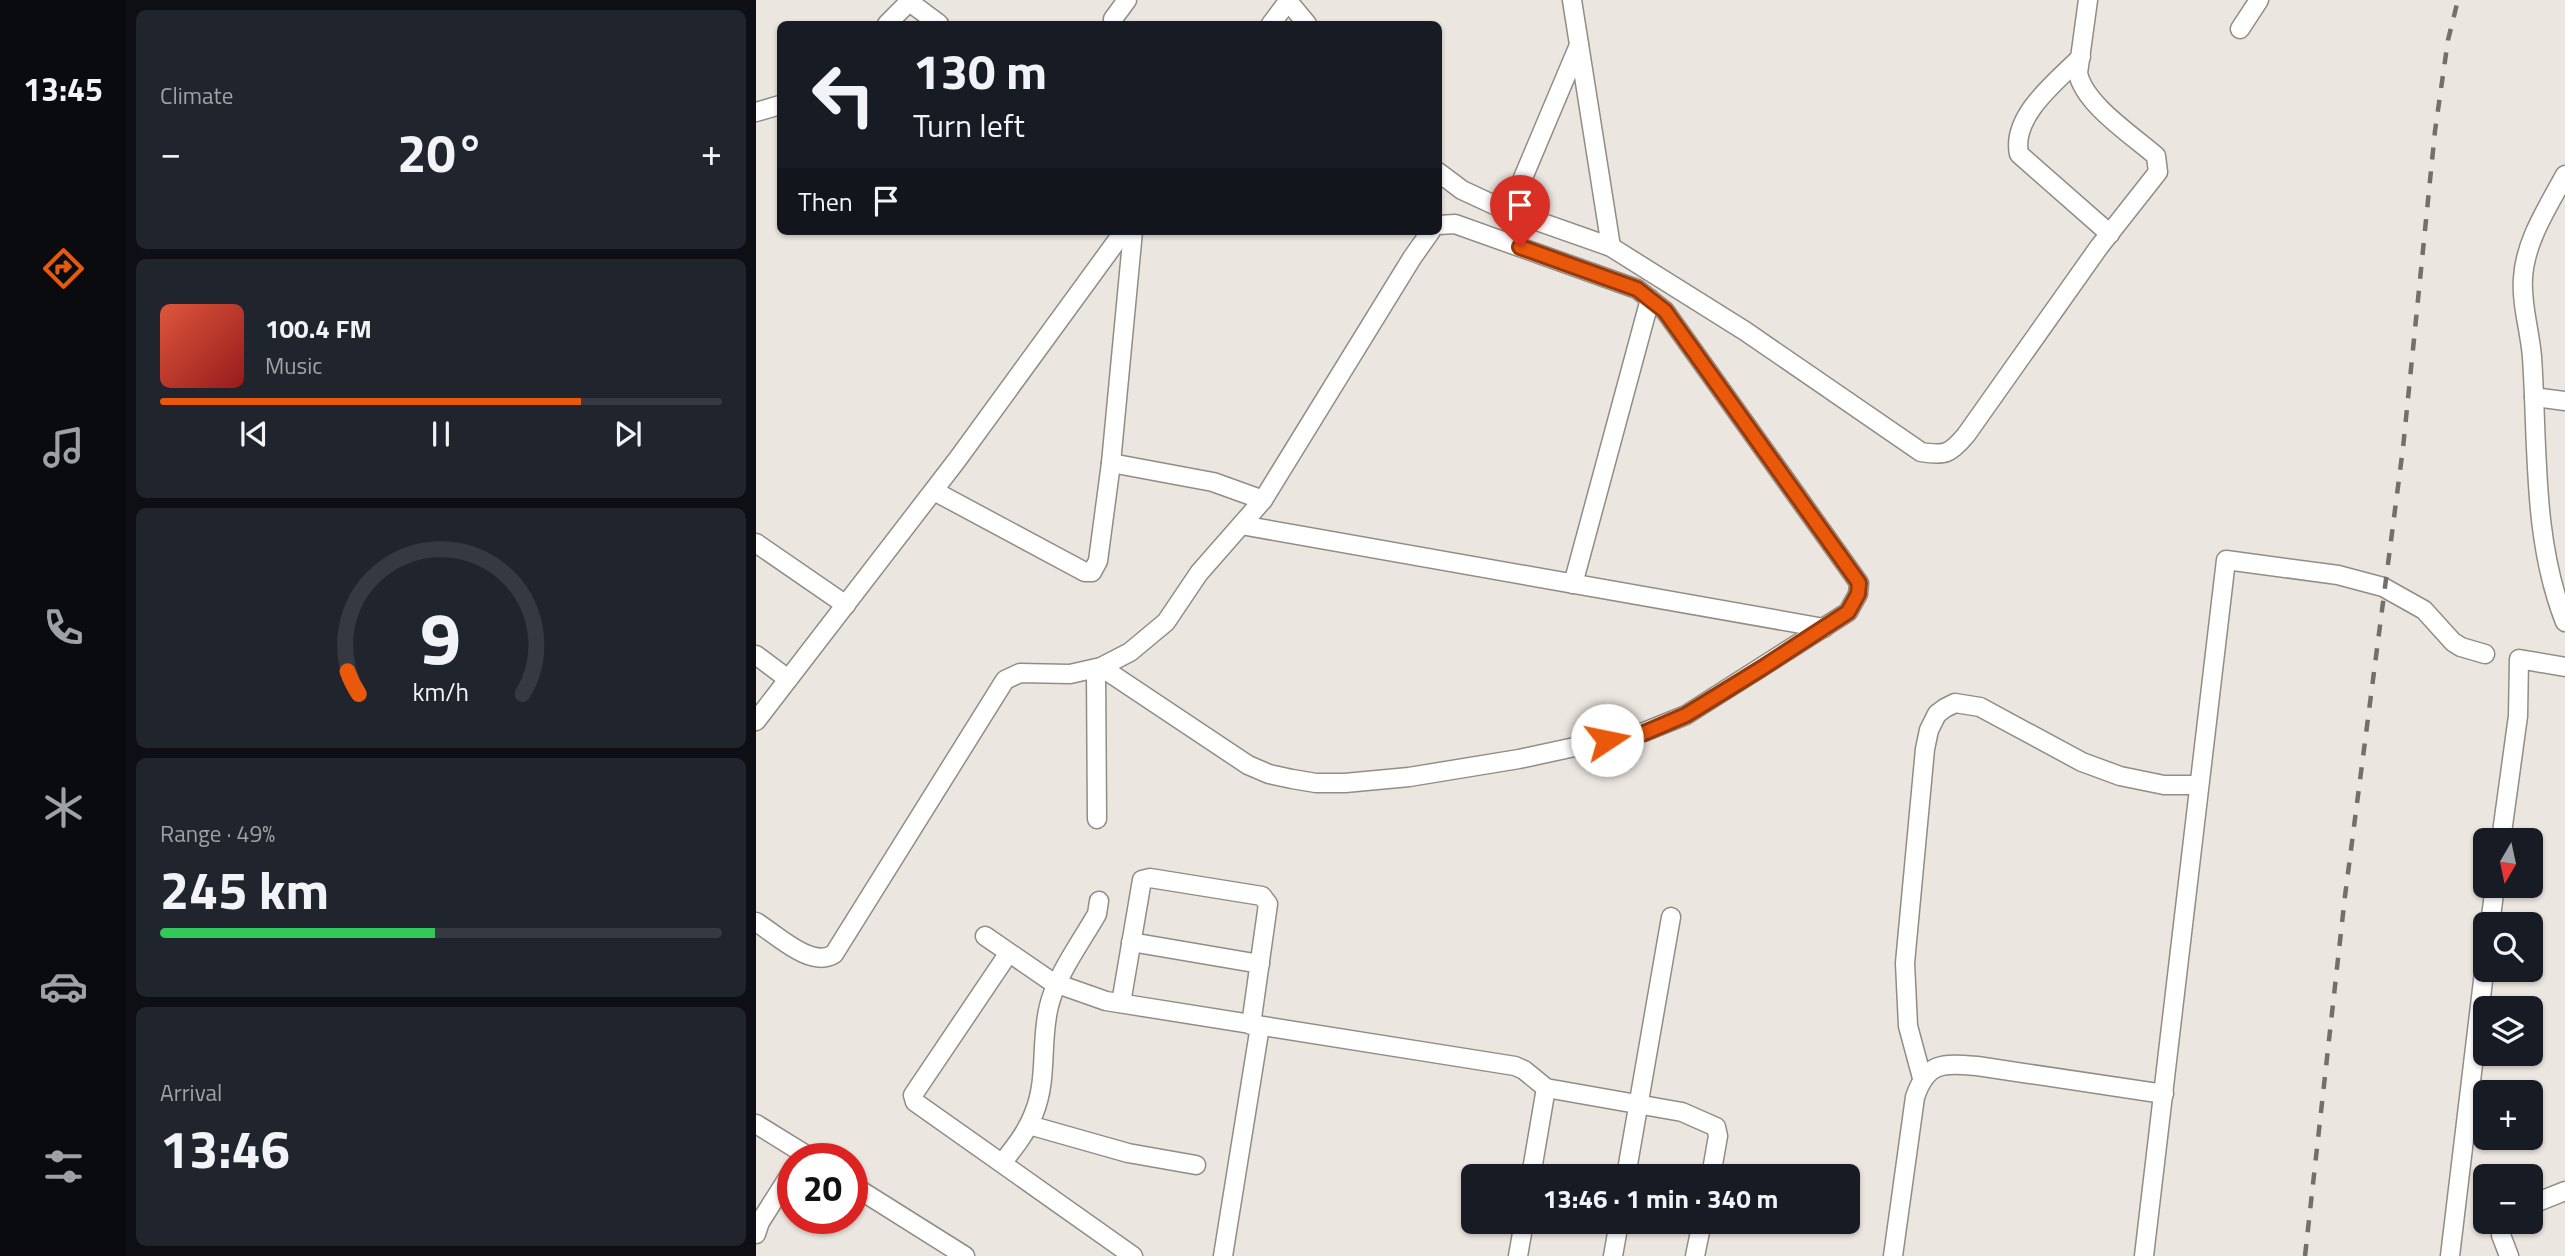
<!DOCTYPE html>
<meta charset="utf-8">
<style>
body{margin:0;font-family:"Titillium Web",sans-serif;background:#20242c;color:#f1f3f6;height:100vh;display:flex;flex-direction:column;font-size:26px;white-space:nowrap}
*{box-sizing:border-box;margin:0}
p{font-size:23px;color:#9ea1a6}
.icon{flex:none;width:38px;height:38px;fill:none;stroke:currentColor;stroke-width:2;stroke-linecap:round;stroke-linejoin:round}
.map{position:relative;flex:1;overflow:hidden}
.drawer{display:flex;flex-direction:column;gap:10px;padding:10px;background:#0d0f14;width:630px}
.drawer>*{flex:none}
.top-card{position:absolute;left:21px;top:21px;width:665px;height:214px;border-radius:10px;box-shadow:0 2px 5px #0004;background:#171b24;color:#f1f3f6;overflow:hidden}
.needle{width:46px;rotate:189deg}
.controls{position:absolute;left:1717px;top:828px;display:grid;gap:14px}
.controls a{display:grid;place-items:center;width:70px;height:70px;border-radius:10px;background:#171b24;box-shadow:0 2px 5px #0004;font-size:35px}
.speed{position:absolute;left:21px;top:1143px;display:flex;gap:14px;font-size:35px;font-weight:700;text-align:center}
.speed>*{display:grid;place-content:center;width:91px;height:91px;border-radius:50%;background:#171b24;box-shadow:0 2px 5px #0004;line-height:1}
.speed .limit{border:10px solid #d22;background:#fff;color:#111}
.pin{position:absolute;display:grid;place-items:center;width:60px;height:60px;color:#fff;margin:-72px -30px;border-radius:50% 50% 50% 0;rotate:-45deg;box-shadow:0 0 7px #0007}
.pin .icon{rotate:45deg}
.me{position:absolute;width:77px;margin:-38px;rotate:79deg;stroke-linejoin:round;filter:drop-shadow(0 0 5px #0008)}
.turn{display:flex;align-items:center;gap:24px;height:147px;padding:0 21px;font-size:32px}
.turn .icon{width:91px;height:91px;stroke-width:2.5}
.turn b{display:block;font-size:49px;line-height:60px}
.then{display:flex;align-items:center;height:66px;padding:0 21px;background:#0003;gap:14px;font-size:26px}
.big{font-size:52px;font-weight:700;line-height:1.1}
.drawer .widget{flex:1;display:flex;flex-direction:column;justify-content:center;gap:10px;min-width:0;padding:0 24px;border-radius:10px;background:#20242c}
.drawer .dial{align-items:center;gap:0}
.dial svg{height:182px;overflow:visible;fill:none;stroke:#363941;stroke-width:7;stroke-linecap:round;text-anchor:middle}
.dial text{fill:#f1f3f6;stroke:none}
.song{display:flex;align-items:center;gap:21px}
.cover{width:84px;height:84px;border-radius:10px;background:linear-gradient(135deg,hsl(10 70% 55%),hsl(0 70% 35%))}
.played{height:7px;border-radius:4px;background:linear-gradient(90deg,#ea580c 75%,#363941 75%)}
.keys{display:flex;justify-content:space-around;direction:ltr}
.heat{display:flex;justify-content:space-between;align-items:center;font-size:38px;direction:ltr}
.charge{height:10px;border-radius:5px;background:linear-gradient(90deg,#34c759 49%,#363941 0)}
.trip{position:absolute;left:705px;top:1164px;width:399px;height:70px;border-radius:10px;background:#171b24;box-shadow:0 2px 5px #0004;font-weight:700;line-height:70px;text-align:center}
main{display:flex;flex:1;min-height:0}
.tab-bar{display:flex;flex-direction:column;width:126px;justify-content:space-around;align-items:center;background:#090b0e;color:#9ea1a6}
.tab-bar .icon{width:49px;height:49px}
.tab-bar .active{color:#ea580c}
.tab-bar b{font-size:32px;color:#f1f3f6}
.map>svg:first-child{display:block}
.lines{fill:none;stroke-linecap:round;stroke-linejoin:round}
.minor-casing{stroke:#928c86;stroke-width:21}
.minor{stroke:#fff;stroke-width:18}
.rail{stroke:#736f6c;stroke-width:4.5;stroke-dasharray:12 12;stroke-linecap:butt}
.route-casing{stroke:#983908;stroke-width:18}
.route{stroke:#ea580c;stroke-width:12}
</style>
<main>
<nav class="tab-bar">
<b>13:45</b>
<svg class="icon active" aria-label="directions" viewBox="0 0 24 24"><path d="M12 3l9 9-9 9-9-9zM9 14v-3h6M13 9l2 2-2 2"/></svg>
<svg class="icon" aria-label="music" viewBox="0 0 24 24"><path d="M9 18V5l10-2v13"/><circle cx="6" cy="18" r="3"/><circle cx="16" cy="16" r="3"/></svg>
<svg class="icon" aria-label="phone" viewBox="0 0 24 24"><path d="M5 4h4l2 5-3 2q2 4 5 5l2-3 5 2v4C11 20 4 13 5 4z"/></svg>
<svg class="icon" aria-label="climate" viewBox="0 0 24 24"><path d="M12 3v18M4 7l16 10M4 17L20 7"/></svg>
<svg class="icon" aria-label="car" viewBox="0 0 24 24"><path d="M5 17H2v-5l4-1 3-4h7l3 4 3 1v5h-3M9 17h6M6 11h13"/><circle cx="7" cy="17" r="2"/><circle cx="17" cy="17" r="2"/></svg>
<svg class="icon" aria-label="filters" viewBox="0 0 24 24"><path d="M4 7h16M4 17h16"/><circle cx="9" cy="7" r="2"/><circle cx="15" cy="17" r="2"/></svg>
</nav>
<section class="drawer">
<div class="widget"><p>Climate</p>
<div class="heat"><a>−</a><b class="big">20°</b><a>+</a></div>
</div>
<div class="widget">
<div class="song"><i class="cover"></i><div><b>100.4 FM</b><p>Music</p></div></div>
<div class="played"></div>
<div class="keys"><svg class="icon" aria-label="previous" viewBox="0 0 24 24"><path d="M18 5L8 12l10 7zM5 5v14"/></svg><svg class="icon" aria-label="pause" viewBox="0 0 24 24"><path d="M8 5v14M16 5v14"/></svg><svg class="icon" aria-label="next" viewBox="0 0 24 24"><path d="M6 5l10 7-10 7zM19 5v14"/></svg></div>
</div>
<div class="widget dial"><svg viewBox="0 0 100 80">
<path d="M14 69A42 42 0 1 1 86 69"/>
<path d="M14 69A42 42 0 0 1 9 59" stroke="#ea580c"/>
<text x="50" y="56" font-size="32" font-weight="700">9</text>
<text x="50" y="72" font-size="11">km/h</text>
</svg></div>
<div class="widget"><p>Range · 49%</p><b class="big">245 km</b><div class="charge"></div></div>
<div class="widget"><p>Arrival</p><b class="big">13:46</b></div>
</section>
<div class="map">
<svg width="1809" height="1256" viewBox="0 0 1809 1256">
<rect width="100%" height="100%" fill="#ece6e0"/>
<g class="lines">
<defs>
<g id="minor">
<polyline points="151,0 183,24"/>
<polyline points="816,0 855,247"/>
<polyline points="532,1 551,24"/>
<polyline points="357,19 371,0"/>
<polyline points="131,24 155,0"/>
<polyline points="515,24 533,0"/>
<polyline points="1484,29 1503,0"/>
<path d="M1325,57C1301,81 1255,116 1263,154L1354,234"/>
<polyline points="0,112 24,105"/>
<path d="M682,172L706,190L747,209L855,247L989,331L1165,452C1189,456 1194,454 1210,435L1343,247L1402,172L1400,156C1376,135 1328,104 1322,73L1332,0"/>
<path d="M1809,175C1792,207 1769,241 1767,278C1765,304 1774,331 1776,357C1782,445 1776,539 1809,622"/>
<polyline points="753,211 823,45"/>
<polyline points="1778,397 1809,401"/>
<polyline points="355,463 457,482 507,500"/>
<polyline points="178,491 329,572 336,572 342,561 355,463 377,231"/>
<polyline points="485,525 1068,628"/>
<polyline points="0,543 90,605"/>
<polyline points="817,584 894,299"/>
<polyline points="0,655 32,679"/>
<polyline points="345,667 492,765 513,774 536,779 560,783 589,783 653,777 763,759 888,732 930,715 1092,612 1102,594 1103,583 909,311 881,289 699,224 682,225"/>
<polyline points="340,669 341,819"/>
<polyline points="0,721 201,460 368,231"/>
<polyline points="1745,840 1762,716 1763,659 1809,667"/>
<path d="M0,922C20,934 55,969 78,954L249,680L264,673L314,674L345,667L374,652L410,622L443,573L507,500L656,258L675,231"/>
<polyline points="1734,924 1739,886"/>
<polyline points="229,936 296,982 350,1001 759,1066 768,1070 790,1088 926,1112 960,1127 962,1136 955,1176"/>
<polyline points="375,942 504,964"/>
<polyline points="252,954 157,1095 159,1102 377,1256"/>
<polyline points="365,1003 386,880 394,878 506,896 512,904 495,1025"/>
<polyline points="1166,1078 1152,1026 1149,963 1169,749 1173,730 1181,714 1189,708 1199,703 1224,707 1326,762 1364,776 1408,785 1443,785"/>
<polyline points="0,1124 55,1158"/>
<polyline points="273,1125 372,1153 440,1165"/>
<path d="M246,1163C258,1148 271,1132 278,1113C292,1079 284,1041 293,1006C300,976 325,942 341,914L343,901"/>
<polyline points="775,1176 790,1088"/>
<polyline points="870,1176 915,917"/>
<polyline points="96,1185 209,1256"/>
<polyline points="1774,1205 1809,1191"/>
<polyline points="1747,1222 1745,1235 1753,1256"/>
<polyline points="0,1234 4,1222 37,1170"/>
<polyline points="467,1256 504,1026"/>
<polyline points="762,1256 768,1222"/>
<polyline points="857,1256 863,1222"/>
<polyline points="939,1256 946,1222"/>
<path d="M1137,1256L1159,1097C1171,1062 1186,1063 1221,1066L1408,1094"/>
<path d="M1388,1256C1417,1024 1441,792 1470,560L1582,575L1627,587L1668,610L1697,642L1705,647L1729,654"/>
<polyline points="1694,1256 1729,964"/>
</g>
</defs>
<use href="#minor" class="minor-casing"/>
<use href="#minor" class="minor"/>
<polyline class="rail" points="1549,1256 1589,896 1647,448 1679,131 1692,40 1702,0"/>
</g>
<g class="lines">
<defs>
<polyline id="route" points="764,247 881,289 909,311 1103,583 1102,594 1092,612 1006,668 930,715 888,733 851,740"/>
</defs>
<use href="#route" class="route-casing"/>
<use href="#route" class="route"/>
</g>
</svg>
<div class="controls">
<a><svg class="needle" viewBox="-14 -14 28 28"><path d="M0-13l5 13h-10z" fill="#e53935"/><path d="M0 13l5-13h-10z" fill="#9ea1a6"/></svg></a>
<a><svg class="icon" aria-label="search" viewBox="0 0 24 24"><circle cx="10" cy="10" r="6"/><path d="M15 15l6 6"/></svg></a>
<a><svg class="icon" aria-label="layers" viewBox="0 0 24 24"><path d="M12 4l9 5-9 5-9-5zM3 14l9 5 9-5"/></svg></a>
<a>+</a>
<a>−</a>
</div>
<div class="speed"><div class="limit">20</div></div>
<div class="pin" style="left:764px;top:247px;background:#d93025"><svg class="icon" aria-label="arrive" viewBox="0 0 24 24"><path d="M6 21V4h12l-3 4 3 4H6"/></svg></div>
<svg class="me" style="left:851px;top:740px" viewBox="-20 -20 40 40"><circle r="19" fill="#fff"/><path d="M0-13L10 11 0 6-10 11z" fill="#ea580c"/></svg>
<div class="trip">13:46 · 1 min · 340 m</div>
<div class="top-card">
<div class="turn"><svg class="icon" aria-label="left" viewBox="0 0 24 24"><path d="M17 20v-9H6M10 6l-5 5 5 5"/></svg><div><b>130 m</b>Turn left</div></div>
<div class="then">Then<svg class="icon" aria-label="arrive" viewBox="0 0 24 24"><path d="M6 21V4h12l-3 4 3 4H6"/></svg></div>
</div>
</div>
</main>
